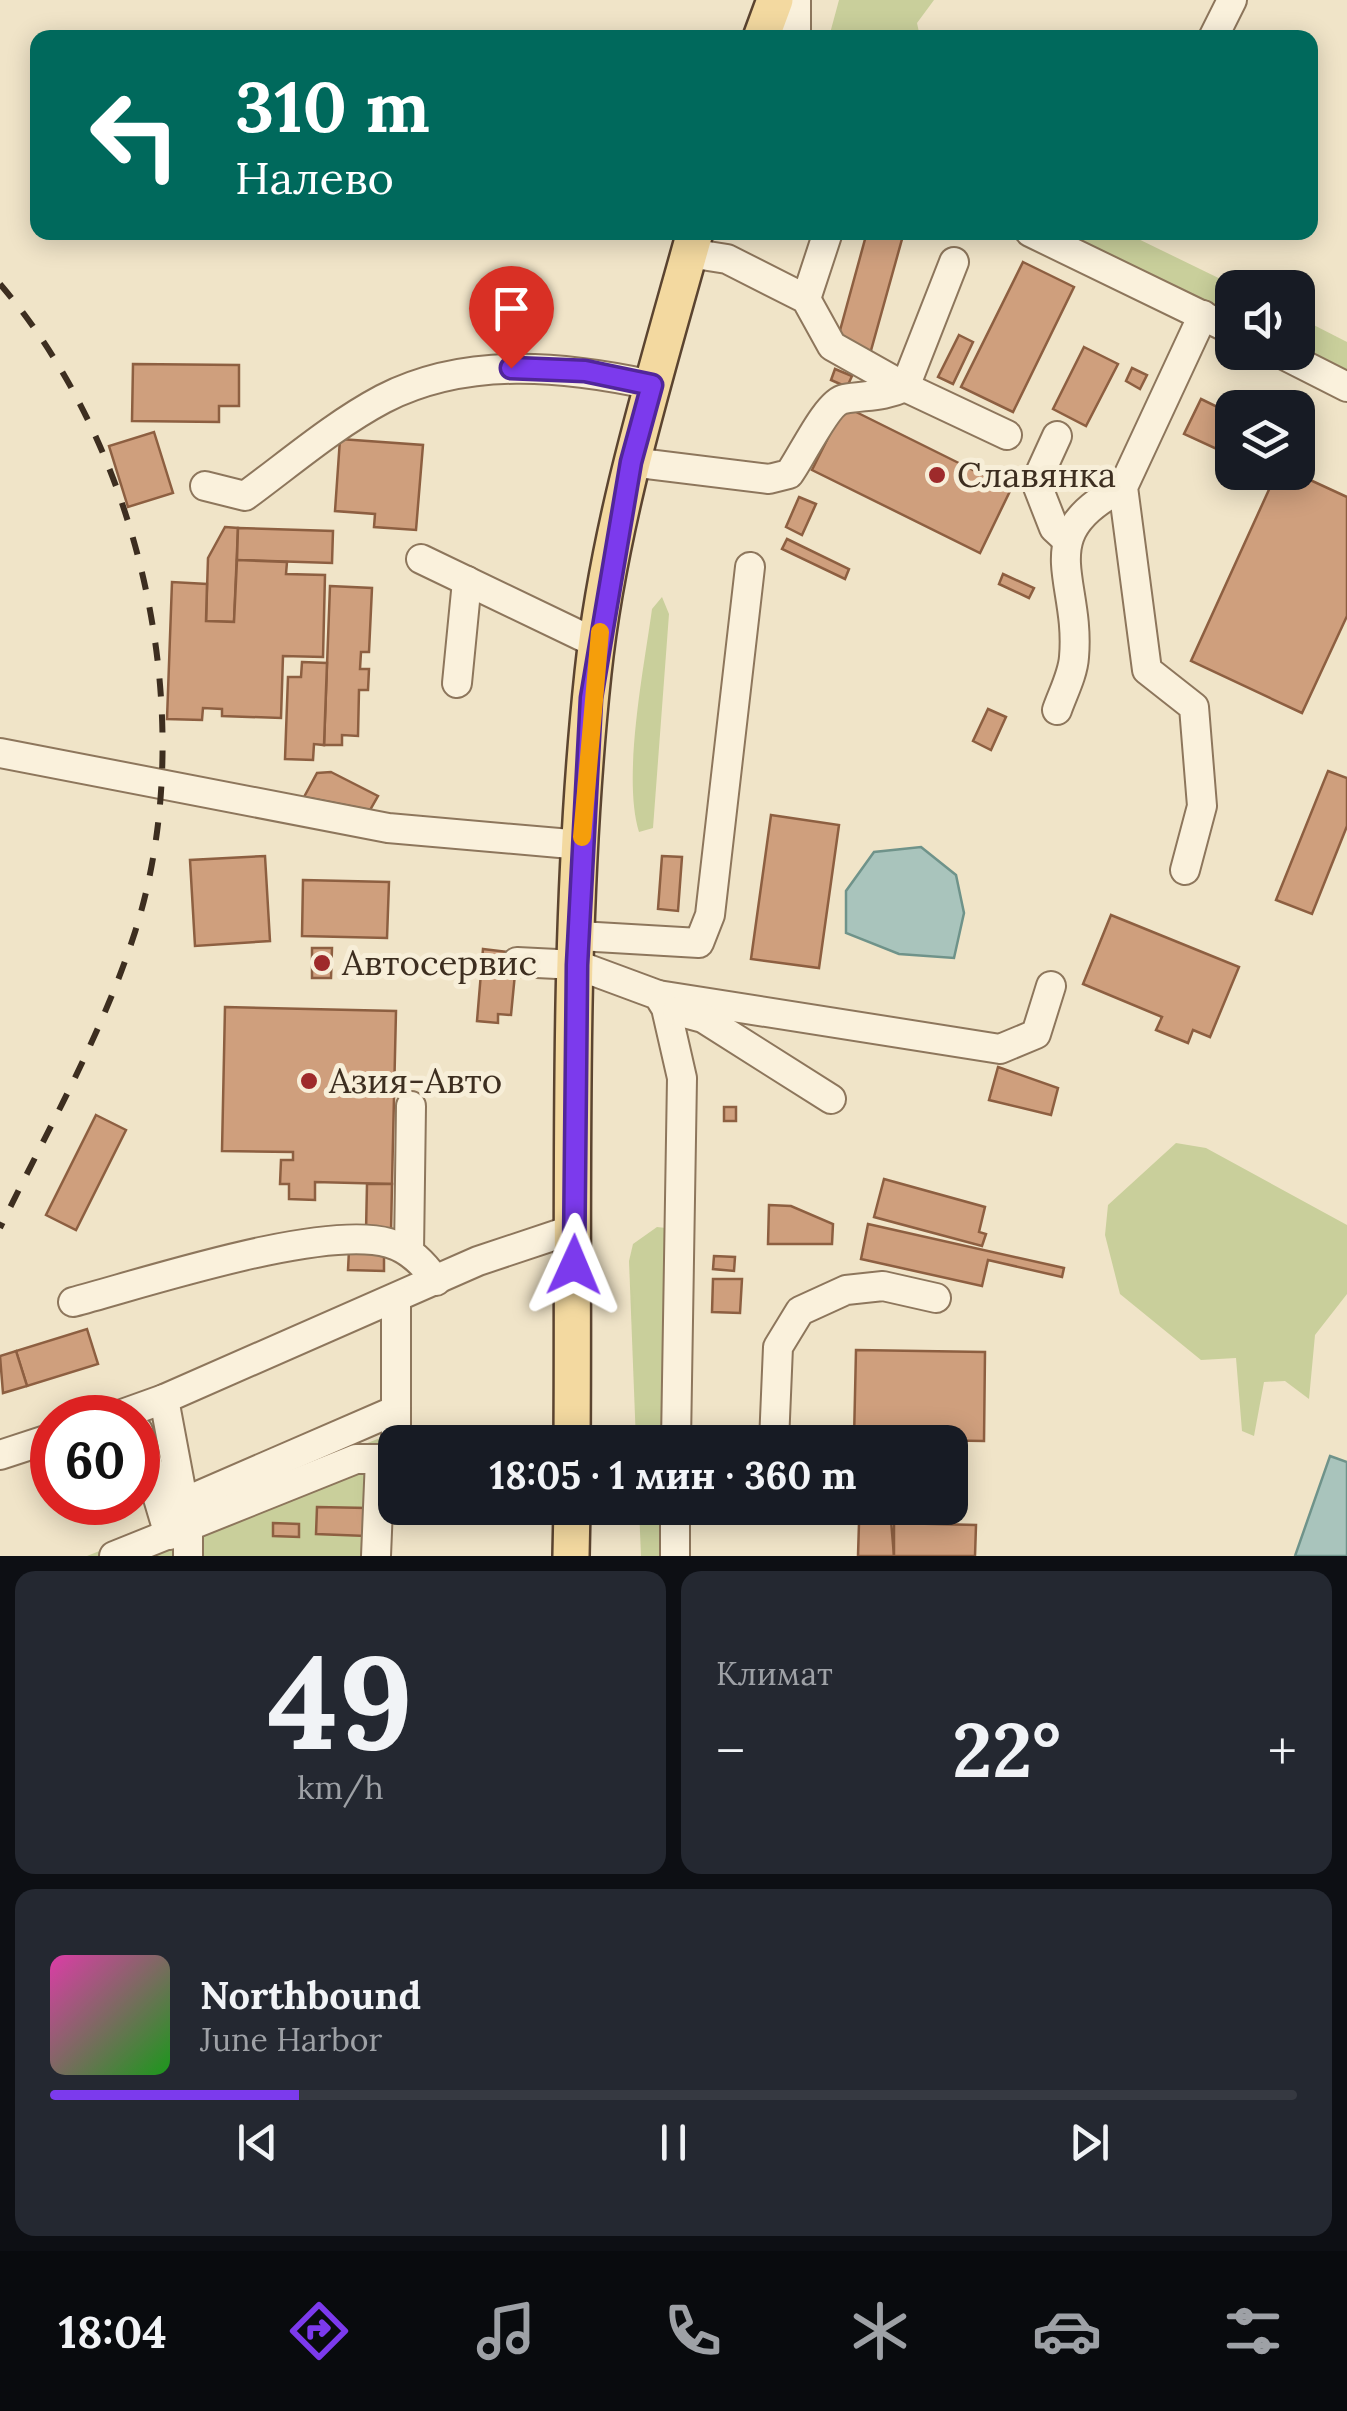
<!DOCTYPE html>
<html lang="ru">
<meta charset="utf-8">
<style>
body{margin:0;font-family:Lora,serif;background:#242831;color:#f1f3f6;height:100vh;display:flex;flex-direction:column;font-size:38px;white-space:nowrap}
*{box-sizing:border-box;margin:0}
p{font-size:32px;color:#9ea1a6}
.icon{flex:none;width:55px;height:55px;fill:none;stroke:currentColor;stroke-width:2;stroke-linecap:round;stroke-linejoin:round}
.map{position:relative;height:1556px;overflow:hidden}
.side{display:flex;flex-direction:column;gap:15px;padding:15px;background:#0d0f14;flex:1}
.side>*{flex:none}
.guide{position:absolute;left:30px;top:30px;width:1288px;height:210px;border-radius:20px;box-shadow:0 5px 25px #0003;background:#00695c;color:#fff;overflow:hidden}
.buttons{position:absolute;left:1215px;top:270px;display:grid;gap:20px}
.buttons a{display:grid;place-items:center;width:100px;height:100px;border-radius:20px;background:#171b24;box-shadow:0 5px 25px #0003;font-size:50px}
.speed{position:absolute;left:30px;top:1395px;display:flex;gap:20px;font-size:50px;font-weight:700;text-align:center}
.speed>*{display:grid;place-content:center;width:130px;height:130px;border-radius:50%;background:#171b24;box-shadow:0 5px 25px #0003;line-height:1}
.speed .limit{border:15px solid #d22;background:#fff;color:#111}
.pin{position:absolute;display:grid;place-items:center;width:85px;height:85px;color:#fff;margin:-102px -42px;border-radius:50% 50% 50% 0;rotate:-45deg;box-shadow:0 0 10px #0007}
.pin .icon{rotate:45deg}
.me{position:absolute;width:110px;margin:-55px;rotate:1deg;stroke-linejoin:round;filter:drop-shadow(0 0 8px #0008)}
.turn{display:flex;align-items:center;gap:35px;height:210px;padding:0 40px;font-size:45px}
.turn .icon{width:130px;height:130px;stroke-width:2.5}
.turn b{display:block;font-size:70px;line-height:85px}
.big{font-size:75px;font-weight:700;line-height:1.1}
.side .widget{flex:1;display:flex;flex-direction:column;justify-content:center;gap:15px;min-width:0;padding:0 35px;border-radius:20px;background:#242831}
.side .dial{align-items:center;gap:0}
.dial b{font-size:130px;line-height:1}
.song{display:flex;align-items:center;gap:30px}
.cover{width:120px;height:120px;border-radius:15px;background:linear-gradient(135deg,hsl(320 70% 55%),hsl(120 70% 35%))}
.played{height:10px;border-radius:5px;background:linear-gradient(90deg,#7c3aed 20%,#363941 20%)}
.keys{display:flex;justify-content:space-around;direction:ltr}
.heat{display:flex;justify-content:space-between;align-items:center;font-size:55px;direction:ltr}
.side .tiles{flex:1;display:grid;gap:15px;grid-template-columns:1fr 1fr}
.widget:last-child{grid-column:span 2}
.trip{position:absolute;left:378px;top:1425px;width:590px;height:100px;border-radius:20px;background:#171b24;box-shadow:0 5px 25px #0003;font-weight:700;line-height:100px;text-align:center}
.tabs{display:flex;height:160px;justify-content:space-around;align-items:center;background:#090b0e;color:#9ea1a6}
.tabs .icon{width:70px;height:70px}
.tabs .selected{color:#7c3aed}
.tabs b{font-size:45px;color:#f1f3f6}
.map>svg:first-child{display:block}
.green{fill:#c9cf9b}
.water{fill:#a9c4bc;stroke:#6f938a;stroke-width:2.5}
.building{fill:#cf9f7d;stroke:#8d5f41;stroke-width:2.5}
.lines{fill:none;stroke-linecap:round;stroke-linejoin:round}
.minor-casing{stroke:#8d765c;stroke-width:32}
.major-casing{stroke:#5b4430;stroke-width:40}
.minor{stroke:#faf1dc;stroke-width:28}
.major{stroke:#f3d9a0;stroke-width:35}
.rail{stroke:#3d2e20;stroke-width:6;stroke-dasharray:18 18;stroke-linecap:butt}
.route-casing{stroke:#51269a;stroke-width:25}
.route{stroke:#7c3aed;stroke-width:18}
.slow{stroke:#f59e0b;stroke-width:18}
.poi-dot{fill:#9e2a2b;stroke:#f7eed8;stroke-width:4}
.labels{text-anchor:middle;stroke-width:10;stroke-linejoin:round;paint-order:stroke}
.poi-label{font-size:35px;fill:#3d2e20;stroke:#f7eed8;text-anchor:start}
</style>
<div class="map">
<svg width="1347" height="1556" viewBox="0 0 1347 1556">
<rect width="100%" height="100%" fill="#f0e4c8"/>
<g class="green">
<polygon points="839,0 934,0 917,23 920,37 829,37"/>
<polygon points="1061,233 1126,233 1237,287 1232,288 1232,318"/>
<polygon points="1298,317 1347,342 1347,374 1298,350"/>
<path d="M662,597L669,614L653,828L639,832C622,777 644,668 652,609Z"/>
<polygon points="1176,1143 1206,1148 1347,1225 1347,1294 1315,1335 1309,1399 1285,1381 1264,1382 1254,1436 1242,1431 1236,1358 1201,1360 1120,1294 1105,1235 1108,1205"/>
<polygon points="657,1227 666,1228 671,1442 636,1442 629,1261 633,1244"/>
<polygon points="385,1436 388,1556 87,1556"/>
<polygon points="639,1508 670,1508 669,1556 641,1556"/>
</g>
<g class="water">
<polygon points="921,847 956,875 964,913 954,958 899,954 846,933 846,891 874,852"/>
<polygon points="1330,1456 1347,1462 1347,1556 1295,1556"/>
</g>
<g class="building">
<polygon points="867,232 904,232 870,354 836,345"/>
<polygon points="1023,262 1074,287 1013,412 961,387"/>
<polygon points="959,335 973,342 953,384 938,377"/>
<polygon points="1084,347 1118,364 1086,426 1053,409"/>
<polygon points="133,364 239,365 239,406 219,406 219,422 132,421"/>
<polygon points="1132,368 1147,375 1140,389 1126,381"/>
<polygon points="835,369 852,376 847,387 831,380"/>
<polygon points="1201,399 1232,414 1232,456 1184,434"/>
<polygon points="844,406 1011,489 980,553 812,470"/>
<polygon points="154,432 173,493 128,507 109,446"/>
<polygon points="340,439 423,445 416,530 374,527 375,514 335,511"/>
<polygon points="1277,472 1293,472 1347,497 1347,616 1302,713 1191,661"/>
<polygon points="799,497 816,504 802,535 786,527"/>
<polygon points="225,527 238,528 234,622 206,621 208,558"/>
<polygon points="238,528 333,531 332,563 237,560"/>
<polygon points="787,539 849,569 845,579 782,549"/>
<polygon points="237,560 287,562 286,574 325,575 323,657 283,656 281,718 222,716 222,709 203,708 202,720 167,719 172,582 207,584 206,621 234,622"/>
<polygon points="1003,574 1034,588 1029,598 999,584"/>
<polygon points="330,586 372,588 369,652 361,652 360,669 369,669 368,690 359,690 358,736 342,735 342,745 324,745"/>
<polygon points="302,662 327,663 324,745 314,744 313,760 285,759 288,677 301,677"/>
<polygon points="988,709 1006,717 991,750 973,741"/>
<polygon points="1328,771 1347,778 1347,826 1312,914 1276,900"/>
<polygon points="331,772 378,796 370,810 304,797 317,773"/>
<polygon points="771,815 839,825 819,968 751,959"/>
<polygon points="265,856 270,941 195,946 190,860"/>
<polygon points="662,856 682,857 678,911 658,909"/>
<polygon points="303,880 389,882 387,938 302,936"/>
<polygon points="1111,915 1239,967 1210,1037 1193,1030 1188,1043 1156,1030 1162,1017 1083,984"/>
<polygon points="312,948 332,948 331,978 312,978"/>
<polygon points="483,949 517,953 511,1015 498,1014 498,1023 477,1021"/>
<polygon points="225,1007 396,1011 392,1184 315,1182 315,1200 289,1199 289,1184 280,1184 281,1160 293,1160 293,1152 222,1151"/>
<polygon points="998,1067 1058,1088 1051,1115 989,1100"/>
<rect x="724" y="1107" width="12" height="14"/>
<polygon points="96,1115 126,1130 76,1230 46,1215"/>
<polygon points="884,1179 985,1207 979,1232 986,1234 982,1246 874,1217"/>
<polygon points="367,1184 392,1184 391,1232 366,1232"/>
<polygon points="769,1205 791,1206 833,1224 832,1244 768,1244"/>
<polygon points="868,1224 1064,1268 1062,1277 988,1260 982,1286 861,1259"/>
<polygon points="349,1250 384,1251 384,1271 348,1270"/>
<polygon points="714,1256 735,1257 734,1271 713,1269"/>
<polygon points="713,1279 742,1279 740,1313 712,1312"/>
<polygon points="87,1329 98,1364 27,1386 16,1351"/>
<polygon points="856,1350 985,1352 984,1441 854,1439"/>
<polygon points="16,1351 27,1386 3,1393 0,1356"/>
<polygon points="317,1507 367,1508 366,1536 316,1534"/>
<polygon points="869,1508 890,1508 894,1556 858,1556 859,1523 868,1523"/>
<polygon points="273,1523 299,1524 299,1537 273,1536"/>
<polygon points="894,1523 976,1525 975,1556 894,1556"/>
</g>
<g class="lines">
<defs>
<g id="minor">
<polyline points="796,38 796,0"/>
<polyline points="1213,38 1232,0"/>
<polyline points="1030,232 1232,330"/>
<polyline points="689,253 727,259 806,299 832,346 905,387 1007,435"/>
<polyline points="806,299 828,232"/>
<polyline points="1278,352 1347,387"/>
<polyline points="1057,436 1036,482 1054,528 1067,540"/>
<path d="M631,462L769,479L789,474C801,458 827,402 844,399C866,395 883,397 905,387L954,262"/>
<path d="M205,486L245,496C290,463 334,425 383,399C467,356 564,366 652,385"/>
<polyline points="421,559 598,644"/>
<polyline points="457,683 467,581"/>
<path d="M1057,710C1063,693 1073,674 1074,657C1081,578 1029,535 1123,487"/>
<polyline points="0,753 388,828 582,845"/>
<polyline points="1185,870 1202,806 1194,707 1147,670 1123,487 1203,315"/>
<polyline points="579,936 699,943 710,915 750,567"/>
<polyline points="517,962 577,965 658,995 666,1008 682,1078 676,1442"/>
<polyline points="658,995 1000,1049 1036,1034 1051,986"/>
<polyline points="677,1011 703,1018 831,1099"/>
<polyline points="409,1252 411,1106"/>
<path d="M73,1302C145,1283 322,1224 389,1243C410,1249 424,1264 436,1281"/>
<polyline points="164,1399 188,1527 188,1556"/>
<polyline points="111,1418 164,1399 478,1261 574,1229"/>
<polyline points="138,1431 169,1535"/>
<polyline points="396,1442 396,1298"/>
<polyline points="774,1442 778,1347 800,1311 846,1290 883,1286 936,1298"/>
<polyline points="0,1455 52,1438"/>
<polyline points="184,1502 396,1410"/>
<polyline points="114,1556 356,1459 380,1459 376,1556"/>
<polyline points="675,1556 675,1508"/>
</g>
<g id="major">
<polyline points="761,38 775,0"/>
<path d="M572,1442C574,1187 566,927 593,673C609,523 655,377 695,232"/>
<polyline points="571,1556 572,1508"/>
</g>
</defs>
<use href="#minor" class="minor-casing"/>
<use href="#major" class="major-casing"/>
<use href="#minor" class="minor"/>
<use href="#major" class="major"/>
<path class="rail" d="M0,284C143,451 202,721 135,932C102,1035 47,1131 0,1228"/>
</g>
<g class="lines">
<defs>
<polyline id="route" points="511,368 585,371 652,385 631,462 591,698 577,965 574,1265"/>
</defs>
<use href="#route" class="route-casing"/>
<use href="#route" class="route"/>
<polyline class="slow" points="582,837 600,632"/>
</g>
<g class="poi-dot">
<circle cx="937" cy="475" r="10"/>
<circle cx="322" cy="963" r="10"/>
<circle cx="309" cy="1081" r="10"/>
</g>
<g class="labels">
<g class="poi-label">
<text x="957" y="487">Славянка</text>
<text x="342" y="975">Автосервис</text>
<text x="329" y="1093">Азия-Авто</text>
</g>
</g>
</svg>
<div class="buttons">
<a><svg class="icon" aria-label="sound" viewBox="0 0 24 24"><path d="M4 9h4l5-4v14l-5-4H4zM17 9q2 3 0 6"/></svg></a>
<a><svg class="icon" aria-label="layers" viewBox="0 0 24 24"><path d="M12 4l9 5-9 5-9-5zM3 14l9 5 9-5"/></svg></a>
</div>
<div class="speed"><div class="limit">60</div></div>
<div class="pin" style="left:511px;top:368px;background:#d93025"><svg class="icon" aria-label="arrive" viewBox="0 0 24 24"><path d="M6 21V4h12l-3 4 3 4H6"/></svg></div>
<svg class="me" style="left:574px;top:1265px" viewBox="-20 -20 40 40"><path d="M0-17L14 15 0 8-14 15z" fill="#7c3aed" stroke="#fff" stroke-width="4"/></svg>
<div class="trip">18:05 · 1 мин · 360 m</div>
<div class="guide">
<div class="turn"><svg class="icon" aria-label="left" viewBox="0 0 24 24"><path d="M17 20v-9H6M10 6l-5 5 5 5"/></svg><div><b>310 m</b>Налево</div></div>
</div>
</div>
<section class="side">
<div class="tiles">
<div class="widget dial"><b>49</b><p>km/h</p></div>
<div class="widget"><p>Климат</p>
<div class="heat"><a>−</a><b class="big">22°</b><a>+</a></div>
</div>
<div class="widget">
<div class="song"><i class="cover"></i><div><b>Northbound</b><p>June Harbor</p></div></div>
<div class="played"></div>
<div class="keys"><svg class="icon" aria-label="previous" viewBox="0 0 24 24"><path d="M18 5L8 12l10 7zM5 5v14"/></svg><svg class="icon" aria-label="pause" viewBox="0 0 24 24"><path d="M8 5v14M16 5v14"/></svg><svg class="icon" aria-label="next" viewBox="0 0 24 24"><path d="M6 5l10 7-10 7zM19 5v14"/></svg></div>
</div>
</div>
</section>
<nav class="tabs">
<b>18:04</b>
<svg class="icon selected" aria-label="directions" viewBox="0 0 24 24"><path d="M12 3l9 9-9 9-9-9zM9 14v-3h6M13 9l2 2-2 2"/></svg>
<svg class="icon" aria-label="music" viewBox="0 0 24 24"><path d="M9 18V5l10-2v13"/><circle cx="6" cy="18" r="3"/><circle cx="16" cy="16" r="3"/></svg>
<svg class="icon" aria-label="phone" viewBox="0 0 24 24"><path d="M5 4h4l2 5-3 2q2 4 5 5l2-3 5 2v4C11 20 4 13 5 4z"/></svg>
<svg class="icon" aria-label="climate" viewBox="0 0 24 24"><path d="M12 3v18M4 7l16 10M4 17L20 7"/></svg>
<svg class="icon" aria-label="car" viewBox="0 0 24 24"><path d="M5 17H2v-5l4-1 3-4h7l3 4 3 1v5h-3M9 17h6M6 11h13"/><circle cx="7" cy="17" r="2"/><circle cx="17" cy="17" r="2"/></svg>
<svg class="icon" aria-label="filters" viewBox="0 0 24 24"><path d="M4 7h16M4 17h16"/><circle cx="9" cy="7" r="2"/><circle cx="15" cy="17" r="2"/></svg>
</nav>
